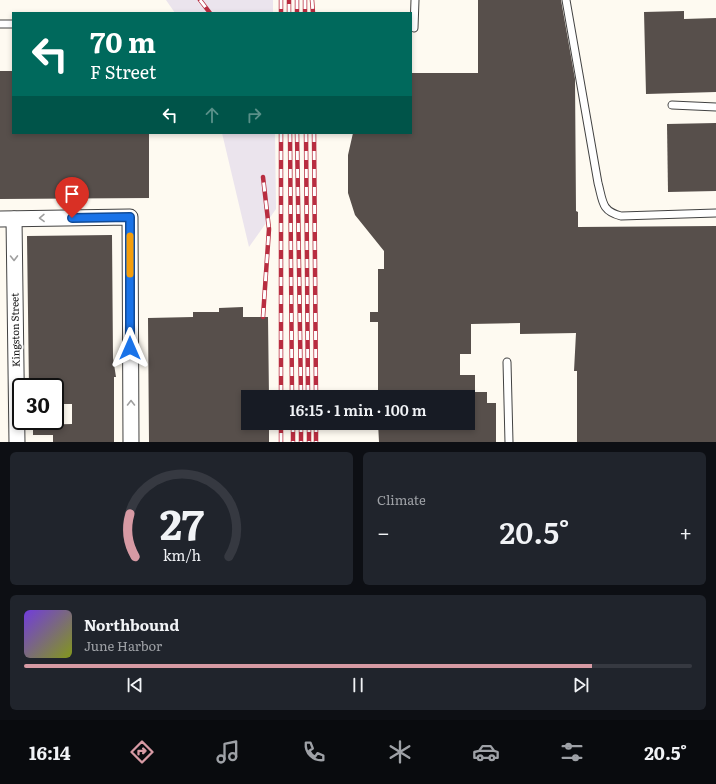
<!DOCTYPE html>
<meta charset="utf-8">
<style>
body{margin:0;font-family:Literata,serif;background:#20242c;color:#f1f3f6;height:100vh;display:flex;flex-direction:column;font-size:15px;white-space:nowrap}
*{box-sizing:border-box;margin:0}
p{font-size:13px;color:#9ea1a6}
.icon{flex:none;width:22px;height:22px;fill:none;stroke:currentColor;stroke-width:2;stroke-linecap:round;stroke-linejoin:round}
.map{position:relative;height:442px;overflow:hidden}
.side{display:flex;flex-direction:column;gap:10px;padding:10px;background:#0d0f14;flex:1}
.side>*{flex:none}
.top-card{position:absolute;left:12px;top:12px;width:400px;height:122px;border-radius:0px;box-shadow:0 2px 6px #0003;background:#00695c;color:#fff;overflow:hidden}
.speed{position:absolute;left:12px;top:378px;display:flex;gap:8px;font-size:20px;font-weight:700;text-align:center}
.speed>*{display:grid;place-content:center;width:52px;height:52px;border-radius:50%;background:#171b24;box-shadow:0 2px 6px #0003;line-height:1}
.speed .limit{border:2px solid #111;border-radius:6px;background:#fff;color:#111}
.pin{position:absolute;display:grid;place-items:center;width:34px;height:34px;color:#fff;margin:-41px -17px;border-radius:50% 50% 50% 0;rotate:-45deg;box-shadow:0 0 4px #0007}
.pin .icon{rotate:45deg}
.me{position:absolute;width:44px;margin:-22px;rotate:0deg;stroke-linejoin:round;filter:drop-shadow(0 0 3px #0008)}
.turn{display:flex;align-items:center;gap:14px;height:84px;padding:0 12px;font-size:18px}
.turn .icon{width:52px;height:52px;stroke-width:2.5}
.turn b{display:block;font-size:28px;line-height:34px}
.lanes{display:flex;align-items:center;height:38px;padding:0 12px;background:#0003;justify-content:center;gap:20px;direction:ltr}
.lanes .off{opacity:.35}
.big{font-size:30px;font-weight:600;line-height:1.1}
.side .tile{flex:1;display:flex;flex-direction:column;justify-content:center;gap:6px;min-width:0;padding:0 14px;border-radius:6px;background:#20242c}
.side .dial{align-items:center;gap:0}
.dial svg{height:104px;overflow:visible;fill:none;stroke:#363941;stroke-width:7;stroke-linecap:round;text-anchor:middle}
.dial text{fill:#f1f3f6;stroke:none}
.song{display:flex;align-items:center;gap:12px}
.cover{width:48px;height:48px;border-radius:6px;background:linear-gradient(135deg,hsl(260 70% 55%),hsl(70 70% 35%))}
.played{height:4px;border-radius:2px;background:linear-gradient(90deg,#d79aa4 85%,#363941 85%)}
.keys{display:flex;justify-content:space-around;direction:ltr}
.heat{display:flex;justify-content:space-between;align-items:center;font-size:22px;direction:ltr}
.side .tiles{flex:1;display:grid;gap:10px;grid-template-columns:1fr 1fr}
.tile:last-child{grid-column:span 2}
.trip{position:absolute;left:241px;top:390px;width:234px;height:40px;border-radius:0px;background:#171b24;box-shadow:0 2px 6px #0003;font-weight:600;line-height:40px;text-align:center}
.tab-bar{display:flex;height:64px;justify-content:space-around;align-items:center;background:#090b0e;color:#9ea1a6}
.tab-bar .icon{width:28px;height:28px}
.tab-bar .on{color:#d79aa4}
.tab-bar b{font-size:18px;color:#f1f3f6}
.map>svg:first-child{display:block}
.industrial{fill:#ebe4ed}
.building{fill:#574f4b}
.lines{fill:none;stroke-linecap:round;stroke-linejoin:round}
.service-casing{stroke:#424242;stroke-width:9}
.minor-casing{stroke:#424242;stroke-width:17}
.service{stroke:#fff;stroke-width:7}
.minor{stroke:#fff;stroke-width:15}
.rail-casing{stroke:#b82d40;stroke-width:4.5}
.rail{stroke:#fff;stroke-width:3;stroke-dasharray:9;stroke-linecap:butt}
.oneway{stroke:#9f9f9f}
.route-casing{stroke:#114b97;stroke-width:10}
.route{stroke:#1a73e8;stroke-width:7}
.slow{stroke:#f59e0b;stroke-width:7}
.labels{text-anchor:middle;stroke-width:4;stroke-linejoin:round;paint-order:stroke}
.street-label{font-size:10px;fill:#0f0f0f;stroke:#fff}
</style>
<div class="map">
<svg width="716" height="442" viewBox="0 0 716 442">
<rect width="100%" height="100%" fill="#fefaf1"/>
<g class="industrial">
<polygon points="166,0 273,0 273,13 175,13"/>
<polygon points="222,133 275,133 276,209 249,247"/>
</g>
<g class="building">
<polygon points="478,0 561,0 575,79 576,211 578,212 578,227 716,226 716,442 577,442 577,371 574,371 576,333 520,334 520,323 471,324 471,354 460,354 460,375 475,375 475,392 487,392 487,403 496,403 496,442 379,442 378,423 468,423 468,397 378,397 378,322 370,322 370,312 378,312 378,269 384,269 384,251 355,215 348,193 348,155 353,133 411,133 411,73 478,73"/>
<polygon points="684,11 684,19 716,18 716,92 646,94 644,12"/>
<polygon points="0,71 13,71 13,133 149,133 149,198 0,199"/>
<polygon points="716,123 716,191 668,192 667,124"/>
<polygon points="112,235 113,358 116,377 114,377 114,442 53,442 53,435 33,435 33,425 72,424 72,404 55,404 55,387 29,387 27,236"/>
<polygon points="243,307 243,317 268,317 269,397 248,397 248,423 269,423 269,442 149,442 148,318 193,317 193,312 219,312 219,308"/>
</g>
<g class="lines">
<defs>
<g id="service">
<path d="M566,0L598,183C603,201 601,211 621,216L716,213"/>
<polyline points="0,24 13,24"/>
<polyline points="414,28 415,0"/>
<polyline points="672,105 716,107"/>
<polyline points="507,362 509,442"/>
</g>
<g id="minor">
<polyline points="0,219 130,217 131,442"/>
<polyline points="14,219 17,442"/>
</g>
</defs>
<use href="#service" class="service-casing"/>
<use href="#minor" class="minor-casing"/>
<use href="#service" class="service"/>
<use href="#minor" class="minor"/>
<defs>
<g id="rail">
<polyline points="200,0 210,13"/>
<polyline points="281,0 281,13"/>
<polyline points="297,0 297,13"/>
<polyline points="305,0 305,13"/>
<polyline points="312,0 313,13"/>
<polyline points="289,13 289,0"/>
<polyline points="281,133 281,397"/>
<polyline points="290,133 292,397"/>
<polyline points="297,133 301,397"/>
<polyline points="306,133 308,397"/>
<polyline points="314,133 316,397"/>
<polyline points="263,317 269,229 263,177"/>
<polyline points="293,423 293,442"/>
<polyline points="301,423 301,442"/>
<polyline points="309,423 309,442"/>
<polyline points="316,423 316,442"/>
<polyline points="281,442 281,423"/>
</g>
</defs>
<use href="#rail" class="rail-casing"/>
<use href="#rail" class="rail"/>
</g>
<defs><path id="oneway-chevron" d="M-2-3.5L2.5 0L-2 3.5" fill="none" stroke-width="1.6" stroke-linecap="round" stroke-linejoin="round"/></defs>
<g class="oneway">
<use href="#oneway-chevron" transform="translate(42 218) rotate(179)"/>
<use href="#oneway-chevron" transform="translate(14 258) rotate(89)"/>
<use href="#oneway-chevron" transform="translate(131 403) rotate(-90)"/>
</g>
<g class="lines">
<defs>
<polyline id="route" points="72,218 130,217 130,348"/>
</defs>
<use href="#route" class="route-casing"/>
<use href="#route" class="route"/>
<polyline class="slow" points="130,236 130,274"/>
</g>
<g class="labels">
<g class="street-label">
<text transform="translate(15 330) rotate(-91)" y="4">Kingston Street</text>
</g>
</g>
</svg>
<div class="speed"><div class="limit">30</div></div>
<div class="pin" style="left:72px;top:218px;background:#d93025"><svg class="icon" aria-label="arrive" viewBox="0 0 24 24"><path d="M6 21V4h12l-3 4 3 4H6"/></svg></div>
<svg class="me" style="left:130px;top:348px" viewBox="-20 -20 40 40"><path d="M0-17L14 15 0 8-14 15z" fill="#1a73e8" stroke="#fff" stroke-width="4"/></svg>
<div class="trip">16:15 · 1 min · 100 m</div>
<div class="top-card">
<div class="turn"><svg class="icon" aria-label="left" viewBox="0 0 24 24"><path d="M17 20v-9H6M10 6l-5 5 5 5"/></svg><div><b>70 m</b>F Street</div></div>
<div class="lanes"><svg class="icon" aria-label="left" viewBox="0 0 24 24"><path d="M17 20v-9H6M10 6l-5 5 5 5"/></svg><svg class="icon off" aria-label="ahead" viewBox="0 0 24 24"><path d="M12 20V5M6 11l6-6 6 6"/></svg><svg class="icon off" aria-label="right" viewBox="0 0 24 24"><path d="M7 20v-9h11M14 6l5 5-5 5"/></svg></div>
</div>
</div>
<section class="side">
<div class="tiles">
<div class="tile dial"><svg viewBox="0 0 100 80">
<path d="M14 69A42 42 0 1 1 86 69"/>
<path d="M14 69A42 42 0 0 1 10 36" stroke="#d79aa4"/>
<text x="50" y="56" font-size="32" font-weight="700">27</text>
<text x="50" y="72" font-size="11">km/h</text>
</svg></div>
<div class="tile"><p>Climate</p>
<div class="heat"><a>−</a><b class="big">20.5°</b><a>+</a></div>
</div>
<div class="tile">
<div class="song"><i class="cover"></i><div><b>Northbound</b><p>June Harbor</p></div></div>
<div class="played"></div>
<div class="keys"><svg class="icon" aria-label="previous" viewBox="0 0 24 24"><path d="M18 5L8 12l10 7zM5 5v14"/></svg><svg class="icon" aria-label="pause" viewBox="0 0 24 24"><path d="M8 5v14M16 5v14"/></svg><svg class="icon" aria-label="next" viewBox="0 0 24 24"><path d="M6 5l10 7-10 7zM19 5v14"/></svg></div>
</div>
</div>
</section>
<nav class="tab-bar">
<b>16:14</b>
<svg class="icon on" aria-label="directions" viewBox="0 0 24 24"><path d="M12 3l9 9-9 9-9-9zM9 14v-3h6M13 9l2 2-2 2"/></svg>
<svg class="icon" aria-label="music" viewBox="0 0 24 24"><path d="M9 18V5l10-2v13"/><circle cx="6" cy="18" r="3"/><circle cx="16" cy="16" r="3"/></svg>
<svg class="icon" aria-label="phone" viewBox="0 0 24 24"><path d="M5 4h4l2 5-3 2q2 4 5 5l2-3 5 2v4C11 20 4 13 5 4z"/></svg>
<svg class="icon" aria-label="climate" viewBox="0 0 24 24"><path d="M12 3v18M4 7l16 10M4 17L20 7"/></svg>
<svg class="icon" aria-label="car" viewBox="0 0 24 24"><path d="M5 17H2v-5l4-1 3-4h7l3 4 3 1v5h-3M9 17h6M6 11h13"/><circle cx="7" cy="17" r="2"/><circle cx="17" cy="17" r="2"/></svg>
<svg class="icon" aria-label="filters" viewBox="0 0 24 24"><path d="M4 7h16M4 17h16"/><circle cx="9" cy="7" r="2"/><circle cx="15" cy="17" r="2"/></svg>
<b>20.5°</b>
</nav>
